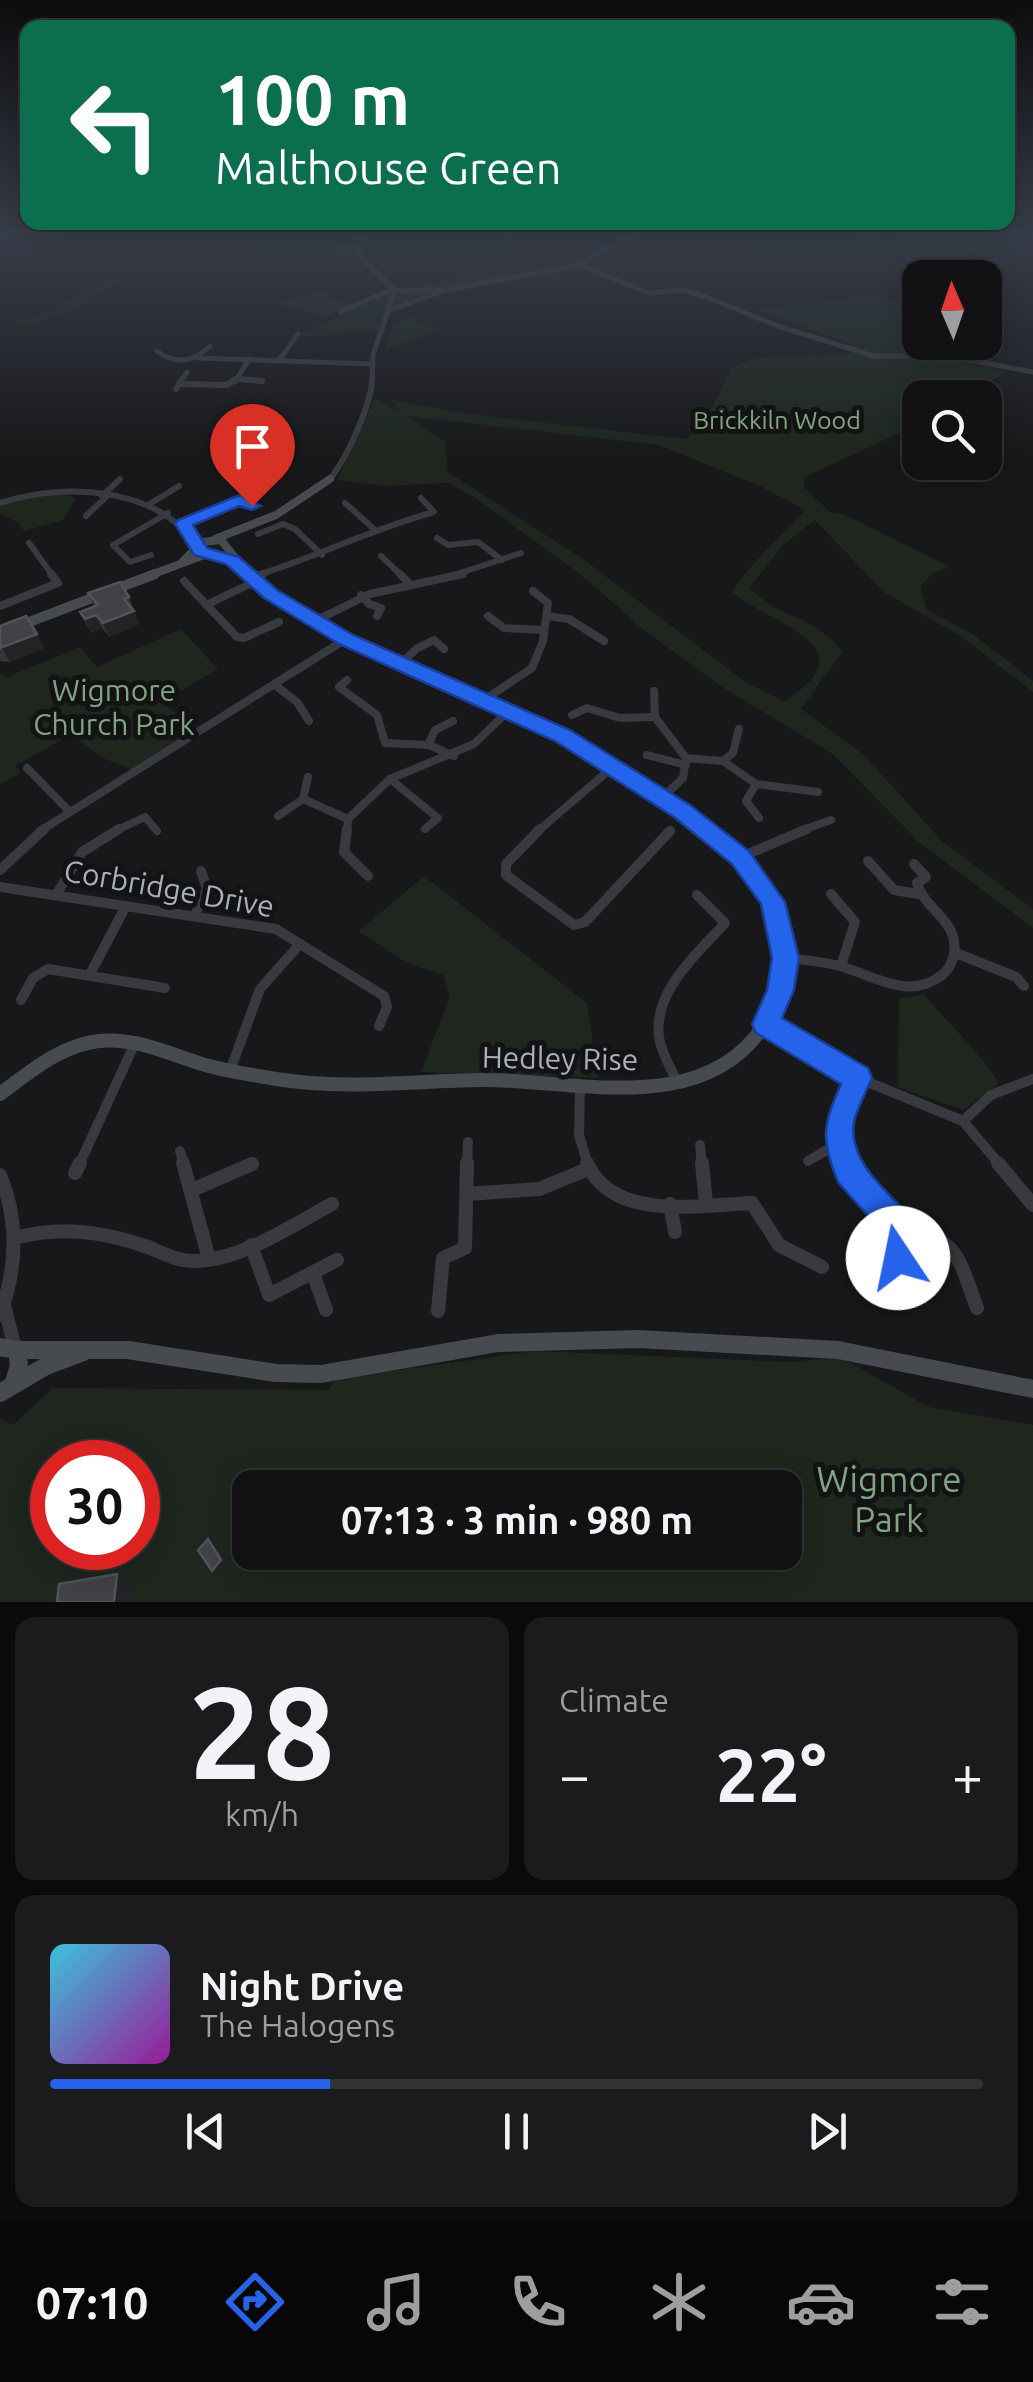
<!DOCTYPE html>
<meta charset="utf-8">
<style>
body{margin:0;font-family:Ubuntu,sans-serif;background:#1b1b1d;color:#f1f3f6;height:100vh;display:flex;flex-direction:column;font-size:38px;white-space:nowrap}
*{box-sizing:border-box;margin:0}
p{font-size:32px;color:#9c9ea0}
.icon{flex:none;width:55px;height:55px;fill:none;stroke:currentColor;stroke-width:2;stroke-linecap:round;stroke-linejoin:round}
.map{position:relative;height:1602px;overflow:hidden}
.side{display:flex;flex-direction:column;gap:15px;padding:15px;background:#0a0a0b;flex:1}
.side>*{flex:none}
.top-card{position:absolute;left:20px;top:20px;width:995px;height:210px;border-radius:20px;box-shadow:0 5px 25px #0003,0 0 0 2px #313234;background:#0b6e4f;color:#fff;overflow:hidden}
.needle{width:65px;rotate:358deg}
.fabs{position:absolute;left:902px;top:260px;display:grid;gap:20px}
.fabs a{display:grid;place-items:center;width:100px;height:100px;border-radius:20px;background:#121214;box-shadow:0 5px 25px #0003,0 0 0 2px #313234;font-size:50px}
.speed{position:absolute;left:30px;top:1440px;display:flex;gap:20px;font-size:50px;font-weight:700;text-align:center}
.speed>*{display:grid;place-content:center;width:130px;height:130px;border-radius:50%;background:#121214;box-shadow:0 5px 25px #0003,0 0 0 2px #313234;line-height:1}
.speed .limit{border:15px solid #d22;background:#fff;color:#111}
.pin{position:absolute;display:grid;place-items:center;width:85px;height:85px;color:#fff;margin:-102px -42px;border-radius:50% 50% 50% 0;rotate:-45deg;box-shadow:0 0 10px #0007}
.pin .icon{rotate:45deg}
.me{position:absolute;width:110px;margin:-55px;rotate:349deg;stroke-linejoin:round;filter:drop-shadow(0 0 8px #0008)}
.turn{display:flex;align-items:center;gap:35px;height:210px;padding:0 30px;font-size:45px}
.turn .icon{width:130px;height:130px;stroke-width:2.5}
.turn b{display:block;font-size:70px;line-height:85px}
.big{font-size:75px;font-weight:600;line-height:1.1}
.side .tile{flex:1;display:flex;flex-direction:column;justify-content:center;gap:15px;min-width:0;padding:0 35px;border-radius:20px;background:#1b1b1d}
.side .dial{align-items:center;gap:0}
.dial b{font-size:130px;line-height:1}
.song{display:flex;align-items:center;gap:30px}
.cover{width:120px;height:120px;border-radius:15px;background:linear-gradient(135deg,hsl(190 70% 55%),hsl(300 70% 35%))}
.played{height:10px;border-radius:5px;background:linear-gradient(90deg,#2563eb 30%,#313234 30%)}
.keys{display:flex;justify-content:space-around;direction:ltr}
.heat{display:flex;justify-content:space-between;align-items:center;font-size:55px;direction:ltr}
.side .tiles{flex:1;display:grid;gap:15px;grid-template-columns:1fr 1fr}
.tile:last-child{grid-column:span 2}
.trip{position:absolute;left:232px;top:1470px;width:570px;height:100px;border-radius:20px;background:#121214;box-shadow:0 5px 25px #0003,0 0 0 2px #313234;font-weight:600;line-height:100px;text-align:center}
.dock{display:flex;height:160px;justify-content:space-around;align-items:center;background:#070708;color:#9c9ea0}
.dock .icon{width:70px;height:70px}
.dock .selected{color:#2563eb}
.dock b{font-size:45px;color:#f1f3f6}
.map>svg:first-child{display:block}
.built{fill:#242427}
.green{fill:#1e261e;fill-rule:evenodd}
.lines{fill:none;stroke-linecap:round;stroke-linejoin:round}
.street-far4{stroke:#393a3f;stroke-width:5}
.street-far3{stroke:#393a3f;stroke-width:6}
.street-far2{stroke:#393a3f;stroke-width:8}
.street-far1{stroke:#393a3f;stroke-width:10}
.street{stroke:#393a3f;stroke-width:14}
.secondary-far3{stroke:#474a4f;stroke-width:8}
.secondary-far2{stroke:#474a4f;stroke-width:10}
.secondary-far1{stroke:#474a4f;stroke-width:14}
.secondary{stroke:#474a4f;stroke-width:18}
.wall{fill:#343438}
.shaded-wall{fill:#232326}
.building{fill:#414246;stroke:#515358;stroke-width:2.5}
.route{fill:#2563eb;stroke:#184099;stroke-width:2.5}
.labels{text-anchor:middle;stroke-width:10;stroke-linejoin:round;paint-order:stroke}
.far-park-label{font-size:25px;fill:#81a581;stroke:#131315}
.park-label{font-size:30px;fill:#81a581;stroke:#131315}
.street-label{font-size:30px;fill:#aab0ba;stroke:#131315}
.near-park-label{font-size:35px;fill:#81a581;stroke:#131315}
</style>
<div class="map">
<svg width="1033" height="1602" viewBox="0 0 1033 1602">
<rect width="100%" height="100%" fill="#18181a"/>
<polygon class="built" points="328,290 333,293 326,297 352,304 326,317 277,303"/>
<g class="green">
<polygon points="854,232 870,232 887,241 922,232 1010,232 938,273"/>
<path d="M504,271L518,274L451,288L387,312L380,331C350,322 328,342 298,335L392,289Z"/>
<path d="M128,275L70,312L16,327L17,322L57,309L60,303C84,295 103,282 128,275Z"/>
<path d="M867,296L920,303L922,349L947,360L1009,371L958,397L920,398V423L805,477L804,487L830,512L843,514L950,567L933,573L920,586L926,609L974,635L1033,681V692L962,637L884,592L815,520L783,545L750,587C773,618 817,614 842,652L801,709L863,754L942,841L1033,909V928L920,843L833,754L725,689L645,631L580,574L474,497L448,483L384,486L337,480L375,399L399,411L392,400L460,413L686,439C707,421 720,394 730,368L756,358L849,353L855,346L757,310ZM407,416L659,445L762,487L805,510C780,538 752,561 732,592C768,624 874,645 784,701L747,683L583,559L448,472L445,442Z"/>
<polygon points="413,315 419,325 440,329 385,350 393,325"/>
<polygon points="61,494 76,498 63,520 24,531 18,522 0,514 0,504 5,502"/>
<polygon points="181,629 218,669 161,702 196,728 132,769 105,759 70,735 15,766 21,773 0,784 0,673 7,677 80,647 97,667"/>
<polygon points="424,876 587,1003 598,1078 421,1072 450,996 443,975 407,963 359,931"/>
<path d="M924,994C949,1025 978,1049 999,1083L963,1110L898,1087L899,999Z"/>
<path d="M535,1351L791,1362L840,1357L929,1407L1033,1425V1602H0V1419L13,1425L53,1388L329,1390L335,1379ZM52,1462H138V1548H52ZM250,1488H785V1552H250Z"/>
</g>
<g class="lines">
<g class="street-far4">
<polyline points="365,232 359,242 360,257 395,290 373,355 372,382"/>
<polyline points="336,248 359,247"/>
<polyline points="579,265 649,293 683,290 706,297 778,326 874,356 946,356 1033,372"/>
<polyline points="391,310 445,290 579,265 633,232"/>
<polyline points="340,312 388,291 441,290"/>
<path d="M157,351C175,365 194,362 210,346"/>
<polyline points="197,358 373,364"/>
<polyline points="279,360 298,334"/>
<polyline points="235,379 262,381"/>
<polyline points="181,382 187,372"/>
<polyline points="235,382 249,359"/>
</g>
<g class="street-far3">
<polyline points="240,379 262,381"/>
<polyline points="180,384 227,385 236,379"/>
<polyline points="176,389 182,379"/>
<path d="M330,479C346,459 372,404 372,379"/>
<polyline points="102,496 120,479"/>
<path d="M0,503C65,482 155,486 198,546"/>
<polyline points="345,503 374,529"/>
<polyline points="148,505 179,486"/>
<polyline points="86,516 106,497"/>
<polyline points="183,524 239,500 253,506"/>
<polyline points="258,534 283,524 295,529 322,555"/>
<polyline points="437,538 448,545 478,542 502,560"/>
<polyline points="29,543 53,576"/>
<polyline points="151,555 130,562 113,545 168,513"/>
<polyline points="381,556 402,576"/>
<path d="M255,576C316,557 372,529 434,512L421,498"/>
<polyline points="451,576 521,553"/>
</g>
<g class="street-far2">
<polyline points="400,574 408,582"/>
<polyline points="250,578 263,574"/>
<polyline points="184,581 237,637 244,638 279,622"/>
<polyline points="361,595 369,604 381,608 377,616"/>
<polyline points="206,605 254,582"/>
<polyline points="0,606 58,583 51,574"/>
<polyline points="488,616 504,628 543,630"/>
<polyline points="547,616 569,619 604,641"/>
<polyline points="315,621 370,594 463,574"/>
<polyline points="402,663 416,649 434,640 444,649"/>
<polyline points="347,680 339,687 377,715 385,743 429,745 454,756"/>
<polyline points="275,685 297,702 309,721"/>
<polyline points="654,691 655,717 686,758 683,778 662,798"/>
<polyline points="484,700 532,668 543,641 548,603 533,591"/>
<polyline points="572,715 587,708 620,718 655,717"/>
<polyline points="429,743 435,730 453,721"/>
<polyline points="647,755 686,765"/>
<polyline points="686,758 723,761 756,784 818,792"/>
<polyline points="723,761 733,753 739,729"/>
<polyline points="27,768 70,812"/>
<polyline points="390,779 438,818 425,829"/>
<polyline points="756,784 746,801 759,818"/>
<polyline points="303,799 308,777"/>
<polyline points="278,816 303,799 348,819"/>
<polyline points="348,819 390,779 474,744 508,711"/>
<polyline points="40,831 346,639"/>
<polyline points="115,831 145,817 157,831"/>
<polyline points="347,831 348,819"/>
<polyline points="538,831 614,766"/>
<polyline points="800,831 831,820"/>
</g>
<g class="street-far1">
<polyline points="347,829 344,852 368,876"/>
<polyline points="540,829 506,864 506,875 574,925 585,922 670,831"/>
<polyline points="741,857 807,829"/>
<polyline points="868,861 894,890 918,894"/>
<polyline points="0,870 44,829"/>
<polyline points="0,887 276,929 300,944 260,989 230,1071"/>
<polyline points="831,894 855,922 841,966"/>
<polyline points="56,895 82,852 119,829"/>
<polyline points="195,915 207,889 201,871"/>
<polyline points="300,944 384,996 387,1007 379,1026"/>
<polyline points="956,953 1016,977 1024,986"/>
<path d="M785,958C803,960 821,961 839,966C872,974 908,1002 942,975C952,967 956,954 954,941C950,917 923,906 917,883L926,877L914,864"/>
<polyline points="90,974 126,906"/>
<polyline points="21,1000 33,978 48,969 165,988"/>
<path d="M765,1023L858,1078C844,1109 831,1132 848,1165"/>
<polyline points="858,1078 963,1121 1000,1165"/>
<path d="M677,1082C671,1068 661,1053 659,1037C653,991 697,954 725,923L697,895"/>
<polyline points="580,1087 579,1135 588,1165"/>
<polyline points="963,1121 991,1095 1033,1079"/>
<polyline points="700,1145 702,1165"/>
<polyline points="180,1151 184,1165"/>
<polyline points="808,1161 839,1143"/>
<polyline points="79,1165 136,1041"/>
<polyline points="467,1165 468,1142"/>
</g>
<g class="street">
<polyline points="183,1163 209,1259"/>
<path d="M587,1163C612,1222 701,1205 752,1203L779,1245L822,1267"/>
<polyline points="702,1163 706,1203"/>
<path d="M846,1163L903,1231C958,1234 960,1263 977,1308"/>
<polyline points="998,1163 1033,1205"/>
<polyline points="75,1173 80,1163"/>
<path d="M0,1175C19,1221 17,1268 0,1315"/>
<polyline points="192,1190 252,1164"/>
<polyline points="467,1194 539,1189 588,1169"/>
<polyline points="670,1204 675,1232"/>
<polyline points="903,1231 896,1247 906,1275"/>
<path d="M15,1238C60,1226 101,1231 145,1246C162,1252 177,1262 196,1261C244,1259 291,1226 332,1204"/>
<polyline points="251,1245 269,1295 337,1260"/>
<polyline points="313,1273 326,1310"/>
<polyline points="4,1305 15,1348"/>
<polyline points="438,1311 443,1258 465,1248 467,1163"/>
</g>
<g class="secondary-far3">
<polyline points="215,539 276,515 330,479"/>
<polyline points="183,561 202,542 221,540 250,576"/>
<polyline points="148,576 207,554"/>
</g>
<g class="secondary-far2">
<path d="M247,574C310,631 394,658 470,693C554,732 636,776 710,831"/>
<polyline points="0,633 155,574"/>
</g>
<path class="secondary-far1" d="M0,1094C30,1072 61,1045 99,1041C138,1037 173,1056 209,1066C231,1072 254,1075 276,1079C346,1090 411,1081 480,1080C572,1079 703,1119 764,1025C779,1001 786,973 784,945C779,895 745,858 707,829"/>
<g class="secondary">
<polyline points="0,1347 17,1350 19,1366 14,1382"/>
<polyline points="17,1350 128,1350 276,1373 321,1374 498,1343 638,1339 838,1350 1033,1389"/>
<polyline points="0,1393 46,1366 83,1352"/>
</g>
</g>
<g class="wall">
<polygon points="88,593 129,597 139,624 109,637 102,628 91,633 80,612 94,607"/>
<polygon points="0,626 45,648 10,662 0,661"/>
</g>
<g class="shaded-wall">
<polygon points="134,611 139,624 109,637 103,623"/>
<polygon points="96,615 102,628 91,633 85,619"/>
<polygon points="37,634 45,648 10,662 2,648"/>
<polygon points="208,1539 215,1539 227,1559 218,1570 212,1571"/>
<polygon points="133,1573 131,1602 114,1602 117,1574"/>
</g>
<g class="building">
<polygon points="120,582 129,597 124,599 134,611 103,623 96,615 85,619 80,612 98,605 88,593"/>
<polygon points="26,616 37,634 0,648 0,626"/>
<polygon points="208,1539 221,1560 212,1571 198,1550"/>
<polygon points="117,1574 114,1602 57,1602 59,1584"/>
</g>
<linearGradient id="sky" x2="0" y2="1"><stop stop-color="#0d0d0e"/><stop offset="0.51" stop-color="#373d49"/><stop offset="1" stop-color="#373d49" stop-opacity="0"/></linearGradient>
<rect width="1033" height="457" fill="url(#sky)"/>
<path class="route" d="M240,495L261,506L252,510L239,506L193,525L207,548L239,557L277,590L353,635L570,730L690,805L749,851L785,902L799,958L794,990L782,1018L868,1068L872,1078C866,1092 857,1108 854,1122C847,1162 890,1194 914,1220L919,1231L909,1269L898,1274L886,1269L880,1247L885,1235L838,1182C820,1138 823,1126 841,1084L756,1033L752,1024L767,990L772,958L761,904L732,864L674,817L555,741L339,644L264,598L226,564L194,555L175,524L178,520Z"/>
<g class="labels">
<g class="far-park-label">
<text x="777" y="429">Brickkiln Wood</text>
</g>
<g class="park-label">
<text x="114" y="701">Wigmore<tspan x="114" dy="34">Church Park</tspan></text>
</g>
<g class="street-label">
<text transform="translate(169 889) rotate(10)" y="10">Corbridge Drive</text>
<text transform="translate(560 1059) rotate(1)" y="10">Hedley Rise</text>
</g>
<g class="near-park-label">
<text x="889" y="1492">Wigmore<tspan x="889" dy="40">Park</tspan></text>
</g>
</g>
</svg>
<div class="fabs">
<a><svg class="needle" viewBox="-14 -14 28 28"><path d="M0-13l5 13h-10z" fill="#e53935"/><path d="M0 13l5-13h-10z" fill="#9c9ea0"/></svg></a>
<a><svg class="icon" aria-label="search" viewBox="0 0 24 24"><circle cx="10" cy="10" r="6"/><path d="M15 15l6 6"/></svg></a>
</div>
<div class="speed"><div class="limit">30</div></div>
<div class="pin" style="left:252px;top:506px;background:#d93025"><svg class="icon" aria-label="arrive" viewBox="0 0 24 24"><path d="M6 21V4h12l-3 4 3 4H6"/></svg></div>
<svg class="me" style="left:898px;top:1258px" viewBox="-20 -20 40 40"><circle r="19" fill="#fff"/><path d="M0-13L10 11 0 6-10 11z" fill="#2563eb"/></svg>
<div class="trip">07:13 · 3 min · 980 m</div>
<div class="top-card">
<div class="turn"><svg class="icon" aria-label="left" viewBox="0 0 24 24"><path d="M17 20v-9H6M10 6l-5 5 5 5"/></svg><div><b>100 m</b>Malthouse Green</div></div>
</div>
</div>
<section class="side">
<div class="tiles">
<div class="tile dial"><b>28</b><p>km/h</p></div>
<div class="tile"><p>Climate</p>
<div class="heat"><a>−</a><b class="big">22°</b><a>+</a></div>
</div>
<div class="tile">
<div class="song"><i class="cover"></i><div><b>Night Drive</b><p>The Halogens</p></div></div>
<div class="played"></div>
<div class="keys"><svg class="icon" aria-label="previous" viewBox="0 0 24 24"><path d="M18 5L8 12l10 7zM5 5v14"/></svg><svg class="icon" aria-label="pause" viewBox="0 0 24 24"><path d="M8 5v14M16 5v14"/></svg><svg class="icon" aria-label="next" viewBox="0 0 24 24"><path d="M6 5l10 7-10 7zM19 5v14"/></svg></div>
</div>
</div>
</section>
<nav class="dock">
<b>07:10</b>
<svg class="icon selected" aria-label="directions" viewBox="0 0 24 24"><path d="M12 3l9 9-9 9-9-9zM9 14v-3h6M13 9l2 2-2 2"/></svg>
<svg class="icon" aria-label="music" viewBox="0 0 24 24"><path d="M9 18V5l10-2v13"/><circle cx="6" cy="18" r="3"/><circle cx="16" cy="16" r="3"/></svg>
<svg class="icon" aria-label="phone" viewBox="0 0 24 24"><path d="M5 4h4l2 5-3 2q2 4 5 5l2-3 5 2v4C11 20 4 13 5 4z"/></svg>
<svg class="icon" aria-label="climate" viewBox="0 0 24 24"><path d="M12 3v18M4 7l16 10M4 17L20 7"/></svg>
<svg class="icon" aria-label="car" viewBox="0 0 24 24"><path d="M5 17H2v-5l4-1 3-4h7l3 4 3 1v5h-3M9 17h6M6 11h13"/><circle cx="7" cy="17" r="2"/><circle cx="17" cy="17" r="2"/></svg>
<svg class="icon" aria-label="filters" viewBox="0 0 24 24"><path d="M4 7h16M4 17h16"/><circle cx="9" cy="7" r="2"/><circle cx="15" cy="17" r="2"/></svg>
</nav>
